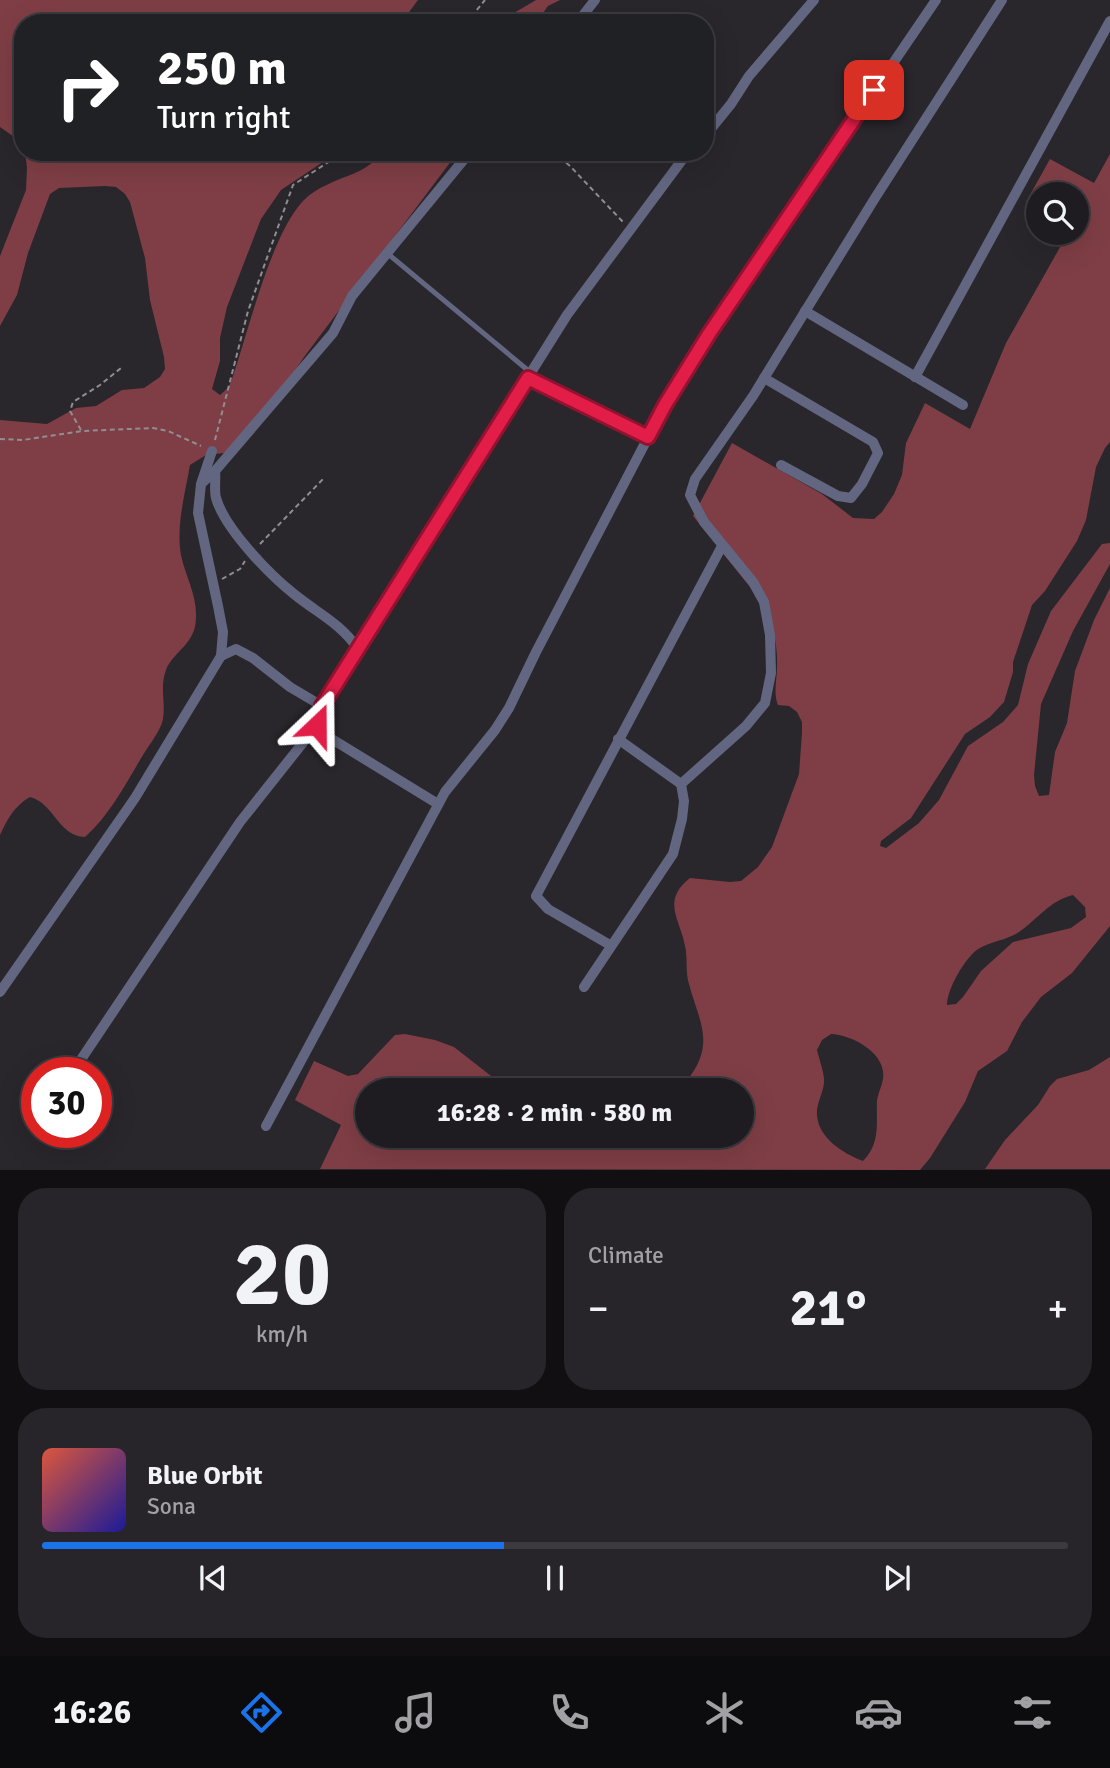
<!DOCTYPE html>
<meta charset="utf-8">
<style>
body{margin:0;font-family:Signika,sans-serif;background:#27252a;color:#f1f3f6;height:100vh;display:flex;flex-direction:column;font-size:26px;white-space:nowrap}
*{box-sizing:border-box;margin:0}
p{font-size:23px;color:#a1a1a5}
.icon{flex:none;width:38px;height:38px;fill:none;stroke:currentColor;stroke-width:2;stroke-linecap:round;stroke-linejoin:round}
.map{position:relative;height:1170px;overflow:hidden}
.panel{display:flex;flex-direction:column;gap:18px;padding:18px;background:#110f12;flex:1}
.panel>*{flex:none}
.top-card{position:absolute;left:14px;top:14px;width:700px;height:147px;border-radius:28px;box-shadow:0 7px 28px #0002,0 0 0 2px #3c3a3f;background:#202124;color:#fff;overflow:hidden}
.buttons{position:absolute;left:1026px;top:182px;display:grid;gap:14px}
.buttons a{display:grid;place-items:center;width:63px;height:63px;border-radius:50%;background:#1f1c21;box-shadow:0 7px 28px #0002,0 0 0 2px #3c3a3f;font-size:35px}
.speed{position:absolute;left:21px;top:1057px;display:flex;gap:14px;font-size:35px;font-weight:700;text-align:center}
.speed>*{display:grid;place-content:center;width:91px;height:91px;border-radius:50%;background:#1f1c21;box-shadow:0 7px 28px #0002,0 0 0 2px #3c3a3f;line-height:1}
.speed .limit{border:10px solid #d22;background:#fff;color:#111}
.pin{position:absolute;display:grid;place-items:center;width:60px;height:60px;color:#fff;margin:-30px;border-radius:14px;box-shadow:0 4px 10px #0006}
.me{position:absolute;width:77px;margin:-38px;rotate:23deg;stroke-linejoin:round;filter:drop-shadow(0 0 5px #0008)}
.turn{display:flex;align-items:center;gap:24px;height:147px;padding:0 28px;font-size:32px}
.turn .icon{width:91px;height:91px;stroke-width:2.5}
.turn b{display:block;font-size:49px;line-height:60px}
.big{font-size:52px;font-weight:800;line-height:1.1}
.panel .tile{flex:1;display:flex;flex-direction:column;justify-content:center;gap:10px;min-width:0;padding:0 24px;border-radius:28px;background:#27252a}
.panel .dial{align-items:center;gap:0}
.dial b{font-size:91px;line-height:1}
.song{display:flex;align-items:center;gap:21px}
.cover{width:84px;height:84px;border-radius:10px;background:linear-gradient(135deg,hsl(10 70% 55%),hsl(240 70% 35%))}
.played{height:7px;border-radius:4px;background:linear-gradient(90deg,#1a73e8 45%,#3c3a3f 45%)}
.keys{display:flex;justify-content:space-around;direction:ltr}
.heat{display:flex;justify-content:space-between;align-items:center;font-size:38px;direction:ltr}
.panel .tiles{flex:1;display:grid;gap:18px;grid-template-columns:1fr 1fr}
.tile:last-child{grid-column:span 2}
.trip{position:absolute;left:355px;top:1078px;width:399px;height:70px;border-radius:35px;background:#1f1c21;box-shadow:0 7px 28px #0002,0 0 0 2px #3c3a3f;font-weight:800;line-height:70px;text-align:center}
.tabs{display:flex;height:112px;justify-content:space-around;align-items:center;background:#0c0b0d;color:#a1a1a5}
.tabs .icon{width:49px;height:49px}
.tabs .current{color:#1a73e8}
.tabs b{font-size:32px;color:#f1f3f6}
.map>svg:first-child{display:block}
.forest{fill:#7f3e45;fill-rule:evenodd}
.lines{fill:none;stroke-linecap:round;stroke-linejoin:round}
.path{stroke:#908e93;stroke-width:2;stroke-dasharray:5 3.5;stroke-linecap:butt}
.lane{stroke:#626680;stroke-width:5}
.street{stroke:#626680;stroke-width:10}
.route-casing{stroke:#92132f;stroke-width:18}
.route{stroke:#e11d48;stroke-width:12}
</style>
<div class="map">
<svg width="1110" height="1170" viewBox="0 0 1110 1170">
<rect width="100%" height="100%" fill="#29262c"/>
<g class="forest">
<polygon points="0,0 418,0 401,23 23,23 23,146 17,139 0,127"/>
<polygon points="536,0 560,0 548,6 536,23 497,23"/>
<path d="M25,152H338L281,190L261,219L227,307L220,338V361L212,389L220,395L228,388L232,379C249,330 270,237 303,201C316,187 338,180 355,173C368,168 378,156 392,152H458L304,357L255,431L224,453L206,455L190,465C185,494 176,525 181,555C185,575 197,595 196,617C196,645 173,651 166,670C159,689 167,705 162,723C158,734 149,745 143,755C126,783 110,815 85,837C58,836 54,803 30,797C14,806 7,820 0,835V420L47,424L76,408L96,406L122,390L144,388L160,377L165,369L164,357L150,300L145,258L130,202L125,194L116,187L105,186L59,188L50,194L28,253L17,295L0,326V256L26,190L27,168Z"/>
<path d="M1110,154V442L1105,448L1096,467L1086,520L1077,541L1045,591L1032,605L1013,662V672L1004,702L990,717L965,734L911,818L881,841L880,846L886,848L919,823L939,800L968,746L1003,722L1018,705L1028,664L1051,611L1102,544L1110,543V564L1073,631L1041,704L1034,775L1035,786L1039,796L1049,795L1055,752L1067,723L1075,671L1094,620L1110,588V926L1072,973L1041,997L1022,1022L1007,1051L978,1071L965,1102L930,1158L920,1170L320,1169L341,1125L295,1100L314,1061L348,1076L358,1074L395,1035L405,1034L435,1040L454,1047L509,1090H368V1136H742V1090H676C683,1087 686,1082 691,1075C715,1041 698,1019 689,984C685,971 688,958 685,946C680,919 661,901 690,878L730,882L741,881L758,867L772,847L799,774L802,733V722L797,712L789,706L778,705C773,693 777,680 777,667C778,647 773,625 766,607L693,516L732,443L822,494L853,518L874,519L882,512L894,494L902,475L906,443L925,403L970,429L1006,343L1068,233H1076V194H1038V207L1026,202L1050,159L1094,183ZM1073,895L1085,907L1086,917L1071,928L1013,942L981,971L963,997L956,1004L947,1005C947,989 965,958 978,949C991,941 1007,940 1019,932C1038,919 1049,901 1073,895ZM831,1034C852,1035 887,1053 883,1079C882,1086 878,1093 877,1100C876,1123 881,1143 863,1161C842,1153 815,1136 817,1110C818,1101 823,1092 824,1083C825,1074 819,1059 817,1050L822,1040Z"/>
<polygon points="1110,1057 1110,1169 985,1169 1005,1140 1038,1105 1050,1086 1057,1079 1089,1070"/>
</g>
<g class="lines">
<g class="path">
<polyline points="466,23 485,0"/>
<polyline points="553,152 570,166 623,222"/>
<polyline points="81,430 70,411 73,402 100,385 121,368"/>
<polyline points="0,439 23,440 82,431 153,428 168,431 201,446"/>
<polyline points="215,440 248,311 293,185 344,152"/>
<polyline points="260,544 325,477"/>
<polyline points="222,579 240,569 245,561"/>
</g>
<polyline class="lane" points="387,253 530,372"/>
<g class="street">
<polyline points="577,23 595,0"/>
<polyline points="705,136 731,104 749,76 814,0"/>
<polyline points="805,311 963,405"/>
<polyline points="915,377 1110,21"/>
<polyline points="528,378 648,437"/>
<polyline points="764,378 873,442 878,453 862,484 851,498 838,496 781,465"/>
<path d="M215,471C216,480 214,490 216,498C225,529 269,574 294,594C320,615 339,622 359,650"/>
<polyline points="203,482 215,471 333,333 352,296 470,152"/>
<path d="M221,656L236,649L253,658L290,687L322,706C318,716 313,724 322,733L438,804"/>
<polyline points="322,706 567,315 688,152"/>
<polyline points="681,784 746,726 765,703 771,673 770,635 764,602 753,582 704,522 690,495 695,479 753,396 875,198 1002,0"/>
<polyline points="610,945 548,909 536,896 722,546"/>
<polyline points="584,987 673,854 682,819 684,801 681,784 618,739"/>
<polyline points="0,992 135,798 221,656 223,632 218,606 198,513 201,484 212,451"/>
<polyline points="72,1073 240,822 317,725"/>
<polyline points="266,1126 445,792 495,730 509,708 536,652 665,405 709,334 936,0"/>
<polyline points="34,1127 37,1123"/>
</g>
</g>
<g class="lines">
<defs>
<polyline id="route" points="317,725 322,706 528,378 648,437 665,405 709,334 874,90"/>
</defs>
<use href="#route" class="route-casing"/>
<use href="#route" class="route"/>
</g>
</svg>
<div class="buttons">
<a><svg class="icon" aria-label="search" viewBox="0 0 24 24"><circle cx="10" cy="10" r="6"/><path d="M15 15l6 6"/></svg></a>
</div>
<div class="speed"><div class="limit">30</div></div>
<div class="pin" style="left:874px;top:90px;background:#d93025"><svg class="icon" aria-label="arrive" viewBox="0 0 24 24"><path d="M6 21V4h12l-3 4 3 4H6"/></svg></div>
<svg class="me" style="left:317px;top:725px" viewBox="-20 -20 40 40"><path d="M0-17L14 15 0 8-14 15z" fill="#e11d48" stroke="#fff" stroke-width="4"/></svg>
<div class="trip">16:28 · 2 min · 580 m</div>
<div class="top-card">
<div class="turn"><svg class="icon" aria-label="right" viewBox="0 0 24 24"><path d="M7 20v-9h11M14 6l5 5-5 5"/></svg><div><b>250 m</b>Turn right</div></div>
</div>
</div>
<section class="panel">
<div class="tiles">
<div class="tile dial"><b>20</b><p>km/h</p></div>
<div class="tile"><p>Climate</p>
<div class="heat"><a>−</a><b class="big">21°</b><a>+</a></div>
</div>
<div class="tile">
<div class="song"><i class="cover"></i><div><b>Blue Orbit</b><p>Sona</p></div></div>
<div class="played"></div>
<div class="keys"><svg class="icon" aria-label="previous" viewBox="0 0 24 24"><path d="M18 5L8 12l10 7zM5 5v14"/></svg><svg class="icon" aria-label="pause" viewBox="0 0 24 24"><path d="M8 5v14M16 5v14"/></svg><svg class="icon" aria-label="next" viewBox="0 0 24 24"><path d="M6 5l10 7-10 7zM19 5v14"/></svg></div>
</div>
</div>
</section>
<nav class="tabs">
<b>16:26</b>
<svg class="icon current" aria-label="directions" viewBox="0 0 24 24"><path d="M12 3l9 9-9 9-9-9zM9 14v-3h6M13 9l2 2-2 2"/></svg>
<svg class="icon" aria-label="music" viewBox="0 0 24 24"><path d="M9 18V5l10-2v13"/><circle cx="6" cy="18" r="3"/><circle cx="16" cy="16" r="3"/></svg>
<svg class="icon" aria-label="phone" viewBox="0 0 24 24"><path d="M5 4h4l2 5-3 2q2 4 5 5l2-3 5 2v4C11 20 4 13 5 4z"/></svg>
<svg class="icon" aria-label="climate" viewBox="0 0 24 24"><path d="M12 3v18M4 7l16 10M4 17L20 7"/></svg>
<svg class="icon" aria-label="car" viewBox="0 0 24 24"><path d="M5 17H2v-5l4-1 3-4h7l3 4 3 1v5h-3M9 17h6M6 11h13"/><circle cx="7" cy="17" r="2"/><circle cx="17" cy="17" r="2"/></svg>
<svg class="icon" aria-label="filters" viewBox="0 0 24 24"><path d="M4 7h16M4 17h16"/><circle cx="9" cy="7" r="2"/><circle cx="15" cy="17" r="2"/></svg>
</nav>
